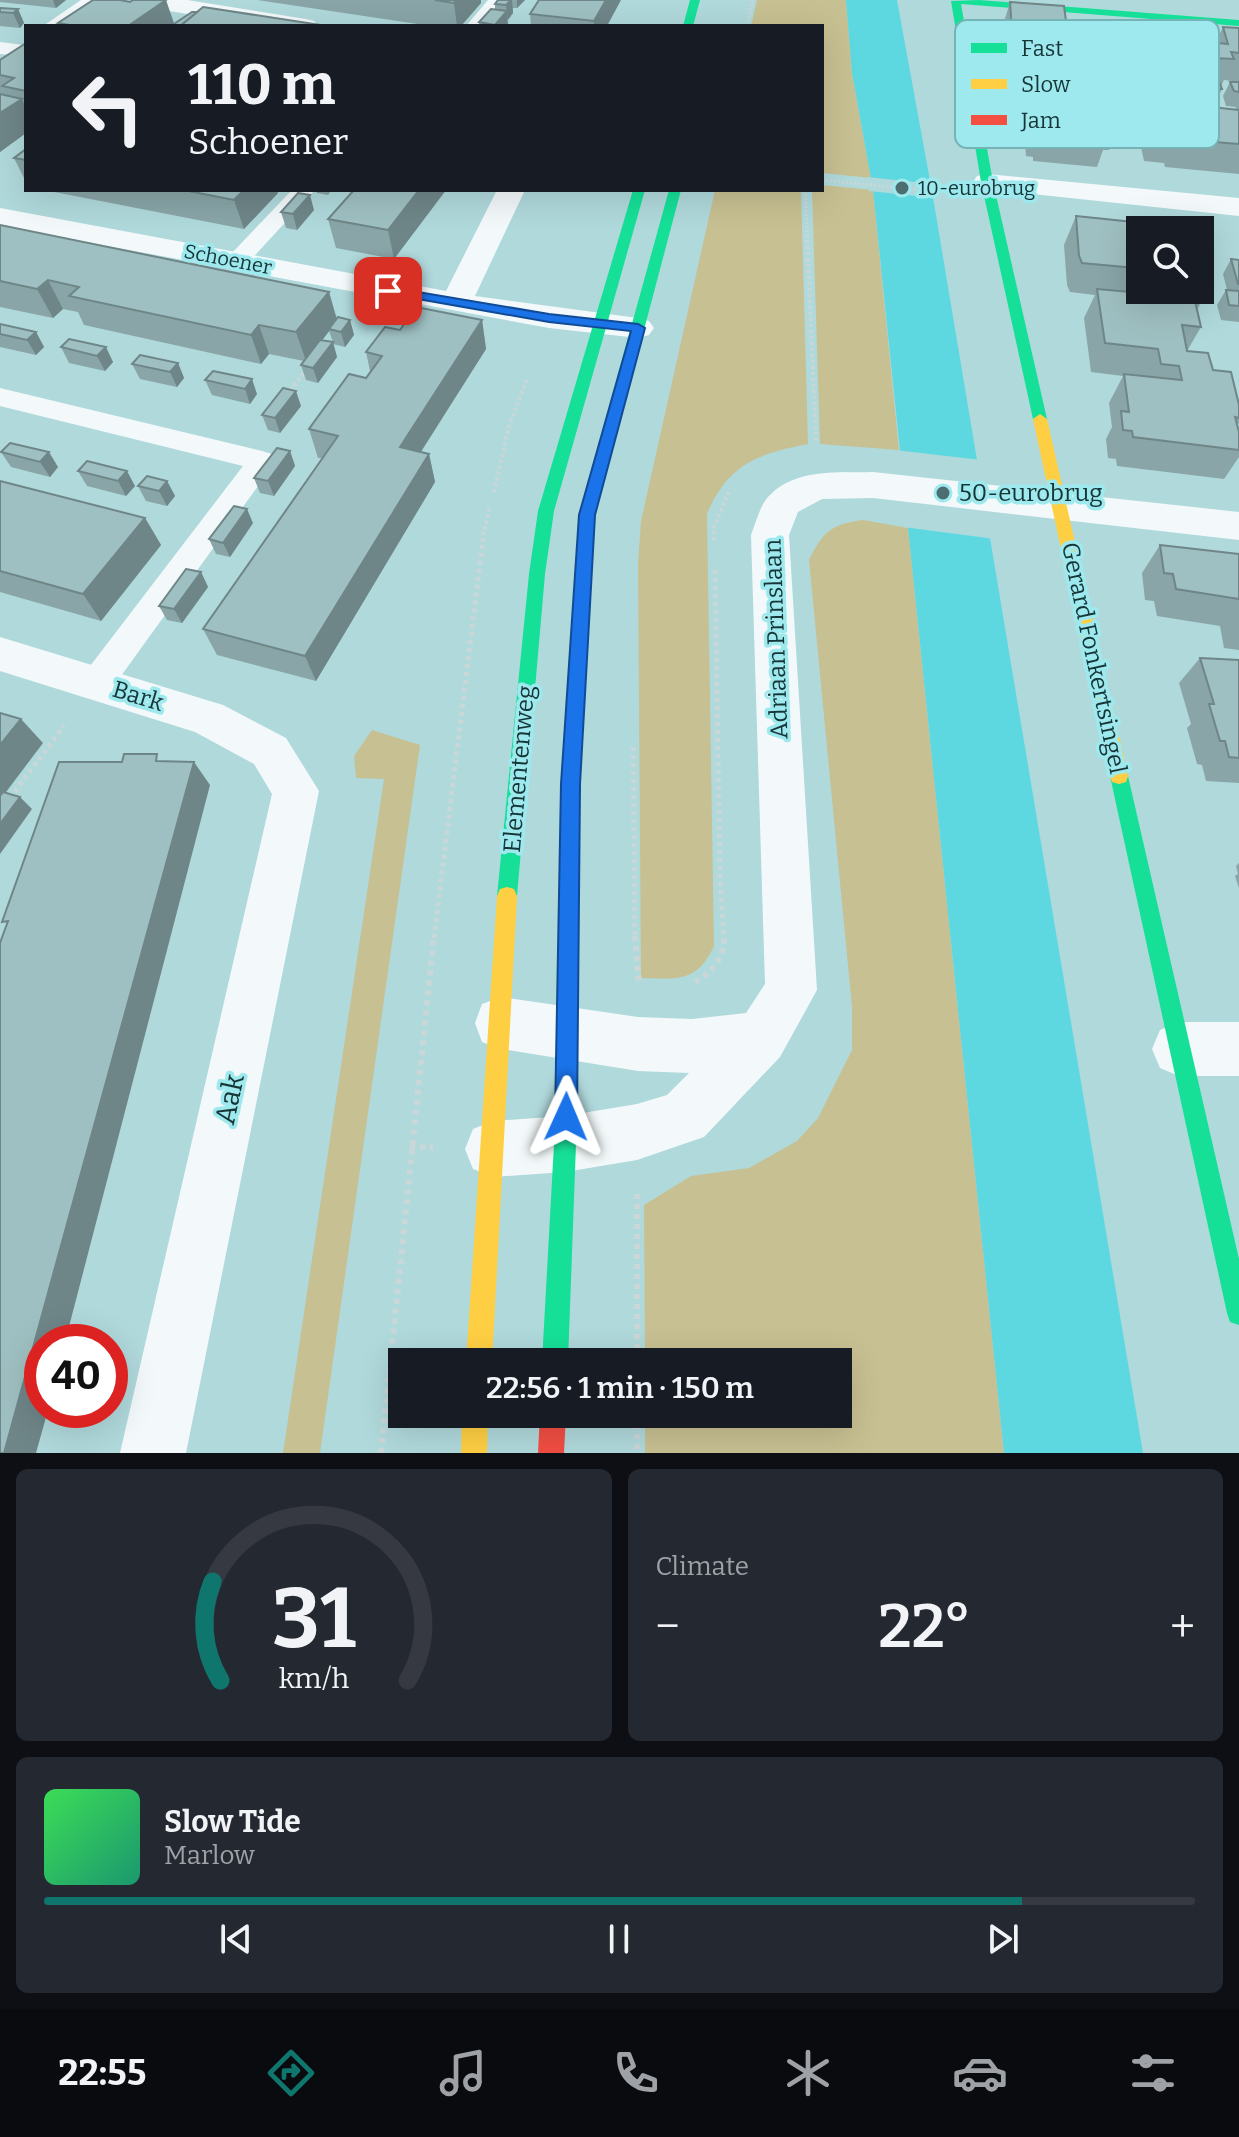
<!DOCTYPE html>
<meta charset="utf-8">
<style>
body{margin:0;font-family:Bitter,serif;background:#242831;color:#f1f3f6;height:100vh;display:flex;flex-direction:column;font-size:30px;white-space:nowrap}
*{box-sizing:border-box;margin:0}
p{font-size:26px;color:#9ea1a6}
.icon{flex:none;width:44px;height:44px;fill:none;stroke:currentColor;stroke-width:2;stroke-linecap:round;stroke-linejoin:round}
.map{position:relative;height:1453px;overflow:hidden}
.details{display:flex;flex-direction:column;gap:16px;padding:16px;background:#0d0f14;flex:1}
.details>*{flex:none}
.banner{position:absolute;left:24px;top:24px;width:800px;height:168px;border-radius:0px;box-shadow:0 8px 32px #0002;background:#171b24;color:#f1f3f6;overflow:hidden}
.tools{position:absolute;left:1126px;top:216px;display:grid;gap:16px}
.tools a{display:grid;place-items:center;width:88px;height:88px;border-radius:0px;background:#171b24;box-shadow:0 8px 32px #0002;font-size:40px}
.speed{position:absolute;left:24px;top:1324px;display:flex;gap:16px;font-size:40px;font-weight:700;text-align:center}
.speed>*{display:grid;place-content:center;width:104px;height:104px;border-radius:50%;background:#171b24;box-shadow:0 8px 32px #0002;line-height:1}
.speed .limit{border:12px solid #d22;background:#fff;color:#111}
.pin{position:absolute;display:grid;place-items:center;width:68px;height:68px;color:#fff;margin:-34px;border-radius:16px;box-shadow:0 4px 12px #0006}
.me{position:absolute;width:88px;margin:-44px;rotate:1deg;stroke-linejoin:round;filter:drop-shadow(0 0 6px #0008)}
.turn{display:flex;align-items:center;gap:28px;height:168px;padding:0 32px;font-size:36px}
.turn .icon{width:104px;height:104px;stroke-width:2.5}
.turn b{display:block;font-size:56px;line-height:68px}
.big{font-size:60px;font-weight:600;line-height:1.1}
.details .tile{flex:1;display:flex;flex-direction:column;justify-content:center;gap:12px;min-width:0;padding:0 28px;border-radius:12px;background:#242831}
.details .dial{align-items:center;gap:0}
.dial svg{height:208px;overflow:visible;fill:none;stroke:#363941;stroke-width:7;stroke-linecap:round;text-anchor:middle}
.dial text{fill:#f1f3f6;stroke:none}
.song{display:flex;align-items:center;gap:24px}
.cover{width:96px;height:96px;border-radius:12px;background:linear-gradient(135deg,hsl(130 70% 55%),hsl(160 70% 35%))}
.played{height:8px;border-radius:4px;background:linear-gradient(90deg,#0f766e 85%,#363941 85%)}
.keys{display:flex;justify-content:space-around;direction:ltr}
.heat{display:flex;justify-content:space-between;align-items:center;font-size:44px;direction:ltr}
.details .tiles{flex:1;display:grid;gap:16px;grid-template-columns:1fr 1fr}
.tile:last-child{grid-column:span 2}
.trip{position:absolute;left:388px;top:1348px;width:464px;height:80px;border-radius:0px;background:#171b24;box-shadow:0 8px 32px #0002;font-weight:600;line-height:80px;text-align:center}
.dock{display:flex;height:128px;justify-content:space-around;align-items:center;background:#090b0e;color:#9ea1a6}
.dock .icon{width:56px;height:56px}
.dock .on{color:#0f766e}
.dock b{font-size:36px;color:#f1f3f6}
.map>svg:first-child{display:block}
.green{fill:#c7c092}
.water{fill:#5dd8e0}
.pier{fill:#b0d9dc}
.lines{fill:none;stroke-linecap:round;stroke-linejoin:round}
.path-far3{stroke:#cad7d9;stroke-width:3;stroke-dasharray:2 2;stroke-linecap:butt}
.path-far2{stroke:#cad7d9;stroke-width:4;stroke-dasharray:3 3;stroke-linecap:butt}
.path-far1{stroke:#cad7d9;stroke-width:5;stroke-dasharray:4 4;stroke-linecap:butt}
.path{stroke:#cad7d9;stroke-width:6;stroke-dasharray:5 5;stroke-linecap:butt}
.lane{fill:#f3f9fa;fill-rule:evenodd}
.street{fill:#f3f9fa;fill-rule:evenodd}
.fast{fill:#16e098;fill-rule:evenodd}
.slow{fill:#ffcf43;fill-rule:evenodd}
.jam{fill:#f24e42;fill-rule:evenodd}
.wall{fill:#89a5a7;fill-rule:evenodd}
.shaded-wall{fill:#6f8688}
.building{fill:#9fc0c2;stroke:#6f8688;stroke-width:2}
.route{fill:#1a73e8;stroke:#114b97;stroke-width:2}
.poi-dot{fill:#4c6e71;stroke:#9ee9ee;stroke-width:3}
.labels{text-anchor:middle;stroke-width:7;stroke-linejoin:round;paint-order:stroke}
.far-poi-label{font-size:20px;fill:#163537;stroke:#9ee9ee;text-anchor:start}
.far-street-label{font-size:20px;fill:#163537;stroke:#9ee9ee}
.poi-label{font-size:24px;fill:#163537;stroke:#9ee9ee;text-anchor:start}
.street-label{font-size:24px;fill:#163537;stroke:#9ee9ee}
.near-street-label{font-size:28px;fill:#163537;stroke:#9ee9ee}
.key{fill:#9ee9ee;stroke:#75b3b7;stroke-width:2}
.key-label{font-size:22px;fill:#163537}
</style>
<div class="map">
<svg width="1239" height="1453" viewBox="0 0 1239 1453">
<rect width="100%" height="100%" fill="#b0d9dc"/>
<g class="green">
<polygon points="757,0 846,0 852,73 871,178 822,173 822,26 751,26"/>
<polygon points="822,185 873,190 899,450 820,444 812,190 822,190"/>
<path d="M715,190H801L808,444C757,454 728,464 707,514L714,946C697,983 677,979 641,978L638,564L641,521Z"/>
<path d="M863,520L908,528L1004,1453H645V1414H838V1362H645L644,1205L691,1176L749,1168L797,1141L818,1118L852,1050V1007L809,560C823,532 831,524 863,520Z"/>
<polygon points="372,730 420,745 320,1453 283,1453 384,779 356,778 354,756"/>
</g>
<polygon class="water" points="846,0 897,0 933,197 1143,1453 1004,1453 873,190 852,73"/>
<g class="pier">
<polygon points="867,177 934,184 937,198 869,191"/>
<polygon points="895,450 981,460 995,539 903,527"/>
</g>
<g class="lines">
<g class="path-far3">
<polyline points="747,26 753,0"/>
<polyline points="822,180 942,192"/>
<polyline points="805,190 807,236"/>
</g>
<g class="path-far2">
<polyline points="807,234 816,441"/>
<polyline points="287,395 305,371"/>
<polyline points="494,492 509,426 527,379"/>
<polyline points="714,540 714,527 730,489"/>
<polyline points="482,541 490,506"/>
</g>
<g class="path-far1">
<polyline points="715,570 720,878 724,938"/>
<polyline points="633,747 635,938"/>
<polyline points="10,798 64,726"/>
<polyline points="434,938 483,539"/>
</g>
<g class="path">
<polyline points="635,936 639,984"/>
<path d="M695,982C711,974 726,956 724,936"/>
<polyline points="410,1147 433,1147"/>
<polyline points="637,1194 637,1362"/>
<polyline points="637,1414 637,1453"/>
<polyline points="381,1453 434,936"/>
</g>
<g class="lane">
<polygon points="488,0 507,0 485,26 466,26"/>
<polygon points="0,42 24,45 26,50 17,55 0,54"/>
<polygon points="292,190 315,190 246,265 230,265 226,260 230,255"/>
<polygon points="0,388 262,451 272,454 276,461 108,694 96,697 84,694 79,684 84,674 243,466 0,406"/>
</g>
<g class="street">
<polygon points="81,0 108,0 71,26 43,26"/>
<polygon points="133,0 187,0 306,19 314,21 318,26 262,26 144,7 136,5"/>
<polygon points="987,174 1239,198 1239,216 977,188 973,182 977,176"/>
<polygon points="497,190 525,190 475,296 638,318 649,321 654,328 649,335 638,338 549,328 0,226 0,208 446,291"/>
<path d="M873,472L1239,512V540L873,498L822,499L798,512L789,535L817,990L780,1057L704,1137L637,1160L565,1172L493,1177L473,1169L465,1149L473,1129L493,1121L565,1116L637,1104L667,1095L689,1073L638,1071L501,1049L482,1042L475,1023L482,1004L501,997L638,1017L692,1019L746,1013L765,984L751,535C756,523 760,504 770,495C796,468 839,473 873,472Z"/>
<polygon points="0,637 223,705 286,738 319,791 186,1453 120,1453 272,794 254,764 195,732 0,671"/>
<polygon points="1179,1022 1239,1022 1239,1076 1179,1076 1160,1068 1152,1049 1160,1030"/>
</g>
<g class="fast">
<polygon points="690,0 700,0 693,26 683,26"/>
<polygon points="979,0 1239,20 1239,26 961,4 993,182 1047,419 1040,424 1033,419 981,182 951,1"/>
<polygon points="633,190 645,190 554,511 545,574 517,896 514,903 507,905 500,903 497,896 529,574 538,511"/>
<polygon points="669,190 681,190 595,515 594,531 586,537 578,531 579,515"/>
<polygon points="1119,768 1126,770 1128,776 1239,1259 1239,1325 1230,1322 1227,1313 1110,776 1112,770"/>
<polygon points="569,873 576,876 579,882 576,1144 568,1362 542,1362 554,1144 559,882 562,876"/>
</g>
<g class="slow">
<polygon points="1040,414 1047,419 1128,776 1126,782 1119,784 1112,782 1110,776 1033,419"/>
<polygon points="507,887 514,889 517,896 492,1362 466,1362 497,896 500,889"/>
<polygon points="462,1414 488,1414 487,1453 461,1453"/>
</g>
<g class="jam">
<polygon points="586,525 594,531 580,784 579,882 576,888 569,891 562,888 559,882 562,784 578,531"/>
<polygon points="540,1414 566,1414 564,1453 538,1453"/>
</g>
</g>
<g class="wall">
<polygon points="0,0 66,0 56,8 0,2"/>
<polygon points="257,0 481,0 481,3 461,26 431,26"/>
<polygon points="498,0 525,0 517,8 513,8 513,13 507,20 507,26 479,26 479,22 495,9 495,4"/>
<polygon points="539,0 607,26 531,26 530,14"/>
<polygon points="1010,2 1066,21 1078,35 1089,45 1112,55 1102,83 1100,83 1108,94 1122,105 1119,113 1120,122 1109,150 1103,150 1097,167 1033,161 1033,157 1026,156 1025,145 1036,108 1018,107 1016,74 1020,60 1004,58 1002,29"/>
<polygon points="0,8 18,9 24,23 20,28 0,26"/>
<polygon points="1166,22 1210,42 1216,42 1223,27 1239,28 1239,82 1224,80 1221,86 1222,89 1215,104 1201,103 1196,113 1199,113 1202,106 1235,109 1236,107 1226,106 1223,96 1230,82 1239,82 1239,174 1165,167 1164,163 1144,161 1140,142 1147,128 1163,129 1171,111 1172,111 1171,104 1177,89 1199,91 1201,86 1200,85 1198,80 1162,77 1155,50"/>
<polygon points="1116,32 1137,48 1132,62 1143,74 1137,89 1119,87 1117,76 1122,62 1114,61 1111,46"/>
<polygon points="26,43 26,133 0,152 0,60"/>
<polygon points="26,149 26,182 14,158"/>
<polygon points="44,190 277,190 278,193 244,229"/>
<polygon points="316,190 332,190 328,195 317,193"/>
<polygon points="446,190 394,259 336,248 328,219"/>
<polygon points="314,210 297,230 286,228 281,212"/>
<polygon points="1076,216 1140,230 1140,290 1198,290 1201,302 1197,310 1201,327 1187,351 1213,370 1239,405 1239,423 1237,425 1239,432 1239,457 1224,479 1117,466 1116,459 1108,458 1106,439 1112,427 1109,403 1123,376 1091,372 1084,318 1095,295 1070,292 1067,285 1064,245"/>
<path d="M0,225L329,292L337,319L350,320L354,335L345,347L333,344L337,357L318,383L306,380L301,365L304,361L269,354L261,364L84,325L78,312L63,309L53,318L0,307ZM329,331L333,342L322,340Z"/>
<polygon points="1231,259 1239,260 1239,322 1221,320 1217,305 1226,290 1227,290 1223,274"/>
<polygon points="482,320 486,349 421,452 429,454 435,482 316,681 217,655 203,629 322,458 318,458 309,429 366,378 370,371 366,352 400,330"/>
<polygon points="0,324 36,332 44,347 36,355 0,347"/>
<polygon points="69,339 113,362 105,371 69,363 61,347"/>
<polygon points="178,363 184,378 177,387 140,379 132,364"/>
<polygon points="213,371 257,394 250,404 212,395 205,380"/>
<polygon points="301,406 280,433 268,430 262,415"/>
<polygon points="290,451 295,466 274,496 260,493 254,478"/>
<polygon points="1,452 58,467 50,477 11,467"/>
<polygon points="78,471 135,486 126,496 87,486"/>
<polygon points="0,481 145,518 161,545 101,621 0,592"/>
<polygon points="167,481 175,496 167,506 146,501 138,486"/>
<polygon points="253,523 230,557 216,554 209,539"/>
<polygon points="1160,545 1239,554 1239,650 1224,648 1220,626 1157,616 1154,601 1145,600 1142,573"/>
<polygon points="201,572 208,587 182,623 167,620 159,606"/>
<polygon points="1200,658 1239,660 1239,783 1206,781 1202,765 1197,764 1187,728 1191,724 1179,683"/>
<polygon points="1239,863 1239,888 1235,876 1238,874 1236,866"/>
</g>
<g class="shaded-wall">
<polygon points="53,0 66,0 56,8"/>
<polygon points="166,0 175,26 128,26"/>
<polygon points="456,0 481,0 481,3 461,26 457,26 454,3"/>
<polygon points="512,0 513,13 508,20 506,5"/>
<polygon points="517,0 525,0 517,8"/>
<polygon points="606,0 621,0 607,26 594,26 594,21"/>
<polygon points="18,9 24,23 20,28 13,13"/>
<polygon points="507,11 508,25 495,26 495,25"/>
<polygon points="22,99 26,108 26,133 0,152 0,113"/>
<polygon points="244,190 277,190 278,193 244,229 234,200"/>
<polygon points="419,190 446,190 394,259 388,230"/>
<polygon points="310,195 314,210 297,230 293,214"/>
<polygon points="48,280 63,309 53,318 37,289"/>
<polygon points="329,292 337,321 306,361 296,332"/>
<polygon points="350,320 354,335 345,347 341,332"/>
<polygon points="482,320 486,349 406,475 400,447"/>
<polygon points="259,325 269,354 261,364 251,335"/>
<polygon points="36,332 44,347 36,355 27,340"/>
<polygon points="333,342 337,357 318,383 313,368"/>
<polygon points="106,347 113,362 105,371 97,356"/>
<polygon points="178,363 184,378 177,387 170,372"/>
<polygon points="252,379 257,394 250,404 245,389"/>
<polygon points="296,391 301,406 280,433 275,418"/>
<polygon points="290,451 295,466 274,496 268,481"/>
<polygon points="49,452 58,467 50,477 40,462"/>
<polygon points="429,454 435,482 316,681 305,656"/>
<polygon points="127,471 135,486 126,496 118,481"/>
<polygon points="167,481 175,496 167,506 159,491"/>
<polygon points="247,509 253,523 230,557 223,543"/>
<polygon points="145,518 161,545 101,621 83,594"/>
<polygon points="201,572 208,587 182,623 174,609"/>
<polygon points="21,719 43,743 0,800 0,745"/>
<polygon points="194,762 210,785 65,1342 42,1342 42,1410 48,1410 36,1453 4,1453"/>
<polygon points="20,797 32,809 0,854 0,824"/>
</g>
<g class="building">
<polygon points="93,0 120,0 130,2 133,0 166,0 128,26 75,26 58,23"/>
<polygon points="435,0 456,0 454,3"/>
<polygon points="498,0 511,0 506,5 495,4"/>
<polygon points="539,0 606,0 594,21 530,14"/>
<polygon points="1010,2 1064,6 1066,21 1076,21 1078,35 1088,36 1089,45 1110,47 1112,55 1095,53 1101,84 1107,84 1108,94 1120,95 1122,105 1117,104 1120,122 1105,120 1108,138 1043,132 1042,128 1036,128 1035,117 1042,118 1040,96 1084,100 1083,92 1072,91 1070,82 1027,79 1024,47 1056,49 1054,34 1012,31"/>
<polygon points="203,7 327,26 180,26"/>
<polygon points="0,8 18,9 13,13 0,12"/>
<polygon points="491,9 507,11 495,25 479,22"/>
<polygon points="192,12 197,12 180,26 171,26"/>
<polygon points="1166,22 1204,25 1210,42 1228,44 1223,27 1239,28 1239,53 1231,52 1234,59 1212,58 1211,52 1173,49"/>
<polygon points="26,43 26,91 2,86 14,78 0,75 0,60"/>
<polygon points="1204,79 1219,81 1222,89 1207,88"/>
<polygon points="1230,82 1239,82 1239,92 1234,91"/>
<polygon points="0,94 22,99 0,113"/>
<polygon points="1202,106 1239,110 1239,144 1178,139 1171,111 1204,114"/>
<polygon points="26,149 26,160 14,158"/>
<polygon points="183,190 244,190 234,200"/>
<polygon points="354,190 419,190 388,230 328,219"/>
<polygon points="298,193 310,195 293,214 281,212"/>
<polygon points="1076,216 1162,225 1163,230 1140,230 1140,282 1137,282 1135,268 1082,263 1079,256"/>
<polygon points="0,225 329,292 296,332 259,325 251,335 69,296 79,287 48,280 37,289 0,281"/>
<polygon points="1231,259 1239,260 1239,284 1238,284"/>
<polygon points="1097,289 1152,294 1151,290 1198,290 1201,302 1195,301 1201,327 1182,325 1187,351 1208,353 1213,370 1231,372 1239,405 1239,418 1235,417 1239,432 1239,450 1133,437 1132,431 1123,430 1121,411 1129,412 1124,374 1182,380 1179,366 1161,364 1158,349 1105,343"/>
<polygon points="1226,290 1239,291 1239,306 1229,305"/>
<polygon points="416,307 482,320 400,447 429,454 305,656 203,629 338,436 309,429 349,374 366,378 382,356 366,352 385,327 400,330"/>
<polygon points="338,317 350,320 341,332 329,329"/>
<polygon points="0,324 36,332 27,340 0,334"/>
<polygon points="69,339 106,347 97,356 61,347"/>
<polygon points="320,340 333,342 313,368 301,365"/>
<polygon points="140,355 178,363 170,372 132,364"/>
<polygon points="213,371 252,379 245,389 205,380"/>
<polygon points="283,388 296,391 275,418 262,415"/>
<polygon points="10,443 49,452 40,462 1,452"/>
<polygon points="277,448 290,451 268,481 254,478"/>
<polygon points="87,461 127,471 118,481 78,471"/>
<polygon points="147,476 167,481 159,491 138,486"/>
<polygon points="0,481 145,518 83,594 0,571"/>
<polygon points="234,506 247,509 223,543 209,539"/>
<polygon points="1160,545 1239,554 1239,599 1176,589 1173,574 1164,573"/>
<polygon points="186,569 201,572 174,609 159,606"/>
<polygon points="1200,658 1239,660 1239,758 1229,757 1225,741 1220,741 1209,704 1214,704"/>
<polygon points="0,713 21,719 0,745"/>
<polygon points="124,754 157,754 156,761 194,762 4,1453 0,1453 0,943 8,921 2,922 59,762 122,762"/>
<polygon points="3,792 20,797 0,824 0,796"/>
</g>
<polygon class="route" points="388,287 549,314 638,324 645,328 595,515 580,784 577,1117 574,1125 566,1128 558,1125 555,1117 561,784 579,515 631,331 549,322 384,293 382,291"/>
<g class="poi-dot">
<circle cx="902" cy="188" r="8"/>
<circle cx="943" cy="493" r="8"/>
</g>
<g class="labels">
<g class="far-poi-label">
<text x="918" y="195">10-eurobrug</text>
</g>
<g class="far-street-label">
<text transform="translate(228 259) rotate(11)" y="7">Schoener</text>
</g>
<g class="poi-label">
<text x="959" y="501">50-eurobrug</text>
</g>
<g class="street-label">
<text transform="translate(776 639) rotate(-92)" y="8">Adriaan Prinslaan</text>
<text transform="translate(1094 658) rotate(78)" y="8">Gerard Fonkertsingel</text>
<text transform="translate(138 696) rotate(17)" y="8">Bark</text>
<text transform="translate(519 769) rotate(-85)" y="8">Elementenweg</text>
</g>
<g class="near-street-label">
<text transform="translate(229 1099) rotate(-78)" y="10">Aak</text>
</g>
</g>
<rect x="955" y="20" width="264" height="128" rx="12" class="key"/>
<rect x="971" y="43" width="36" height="10" fill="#16e098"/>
<rect x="971" y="79" width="36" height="10" fill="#ffcf43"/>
<rect x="971" y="115" width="36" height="10" fill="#f24e42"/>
<g class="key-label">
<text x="1021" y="56">Fast</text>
<text x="1021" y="92">Slow</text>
<text x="1021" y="128">Jam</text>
</g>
</svg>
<div class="tools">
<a><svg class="icon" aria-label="search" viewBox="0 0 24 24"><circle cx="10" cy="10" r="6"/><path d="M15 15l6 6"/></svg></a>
</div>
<div class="speed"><div class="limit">40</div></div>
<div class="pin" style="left:388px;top:291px;background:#d93025"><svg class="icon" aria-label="arrive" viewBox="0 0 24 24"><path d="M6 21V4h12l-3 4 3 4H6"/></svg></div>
<svg class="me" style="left:566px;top:1117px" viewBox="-20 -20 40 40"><path d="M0-17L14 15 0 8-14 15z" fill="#1a73e8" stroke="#fff" stroke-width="4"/></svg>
<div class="trip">22:56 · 1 min · 150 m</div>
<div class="banner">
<div class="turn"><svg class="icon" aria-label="left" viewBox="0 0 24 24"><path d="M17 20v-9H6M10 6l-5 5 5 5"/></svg><div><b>110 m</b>Schoener</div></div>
</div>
</div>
<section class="details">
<div class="tiles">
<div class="tile dial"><svg viewBox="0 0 100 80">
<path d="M14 69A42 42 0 1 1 86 69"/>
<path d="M14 69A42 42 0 0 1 11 31" stroke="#0f766e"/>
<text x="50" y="56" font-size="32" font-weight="700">31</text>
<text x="50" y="72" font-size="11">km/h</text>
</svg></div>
<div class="tile"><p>Climate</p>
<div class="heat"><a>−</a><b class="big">22°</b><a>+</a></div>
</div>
<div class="tile">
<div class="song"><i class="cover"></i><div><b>Slow Tide</b><p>Marlow</p></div></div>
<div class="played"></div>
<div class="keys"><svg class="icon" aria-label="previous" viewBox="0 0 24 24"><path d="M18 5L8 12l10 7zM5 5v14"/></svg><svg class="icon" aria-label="pause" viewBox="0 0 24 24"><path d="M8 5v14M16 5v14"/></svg><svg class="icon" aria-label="next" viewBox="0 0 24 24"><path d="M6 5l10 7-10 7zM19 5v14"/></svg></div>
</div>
</div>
</section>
<nav class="dock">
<b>22:55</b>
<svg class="icon on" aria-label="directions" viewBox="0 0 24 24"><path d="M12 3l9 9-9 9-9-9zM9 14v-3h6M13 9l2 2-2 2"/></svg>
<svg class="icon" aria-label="music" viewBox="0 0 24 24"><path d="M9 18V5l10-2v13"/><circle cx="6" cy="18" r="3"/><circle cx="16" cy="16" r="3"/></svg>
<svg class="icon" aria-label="phone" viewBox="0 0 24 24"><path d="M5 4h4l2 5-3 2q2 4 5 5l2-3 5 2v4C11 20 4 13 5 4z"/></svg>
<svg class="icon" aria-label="climate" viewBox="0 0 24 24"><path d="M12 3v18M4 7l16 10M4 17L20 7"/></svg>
<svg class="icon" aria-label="car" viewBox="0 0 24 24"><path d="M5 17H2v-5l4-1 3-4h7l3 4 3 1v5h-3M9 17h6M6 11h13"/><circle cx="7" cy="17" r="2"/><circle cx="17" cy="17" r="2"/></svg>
<svg class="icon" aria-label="filters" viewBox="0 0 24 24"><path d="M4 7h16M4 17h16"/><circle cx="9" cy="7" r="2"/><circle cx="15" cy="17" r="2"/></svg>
</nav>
